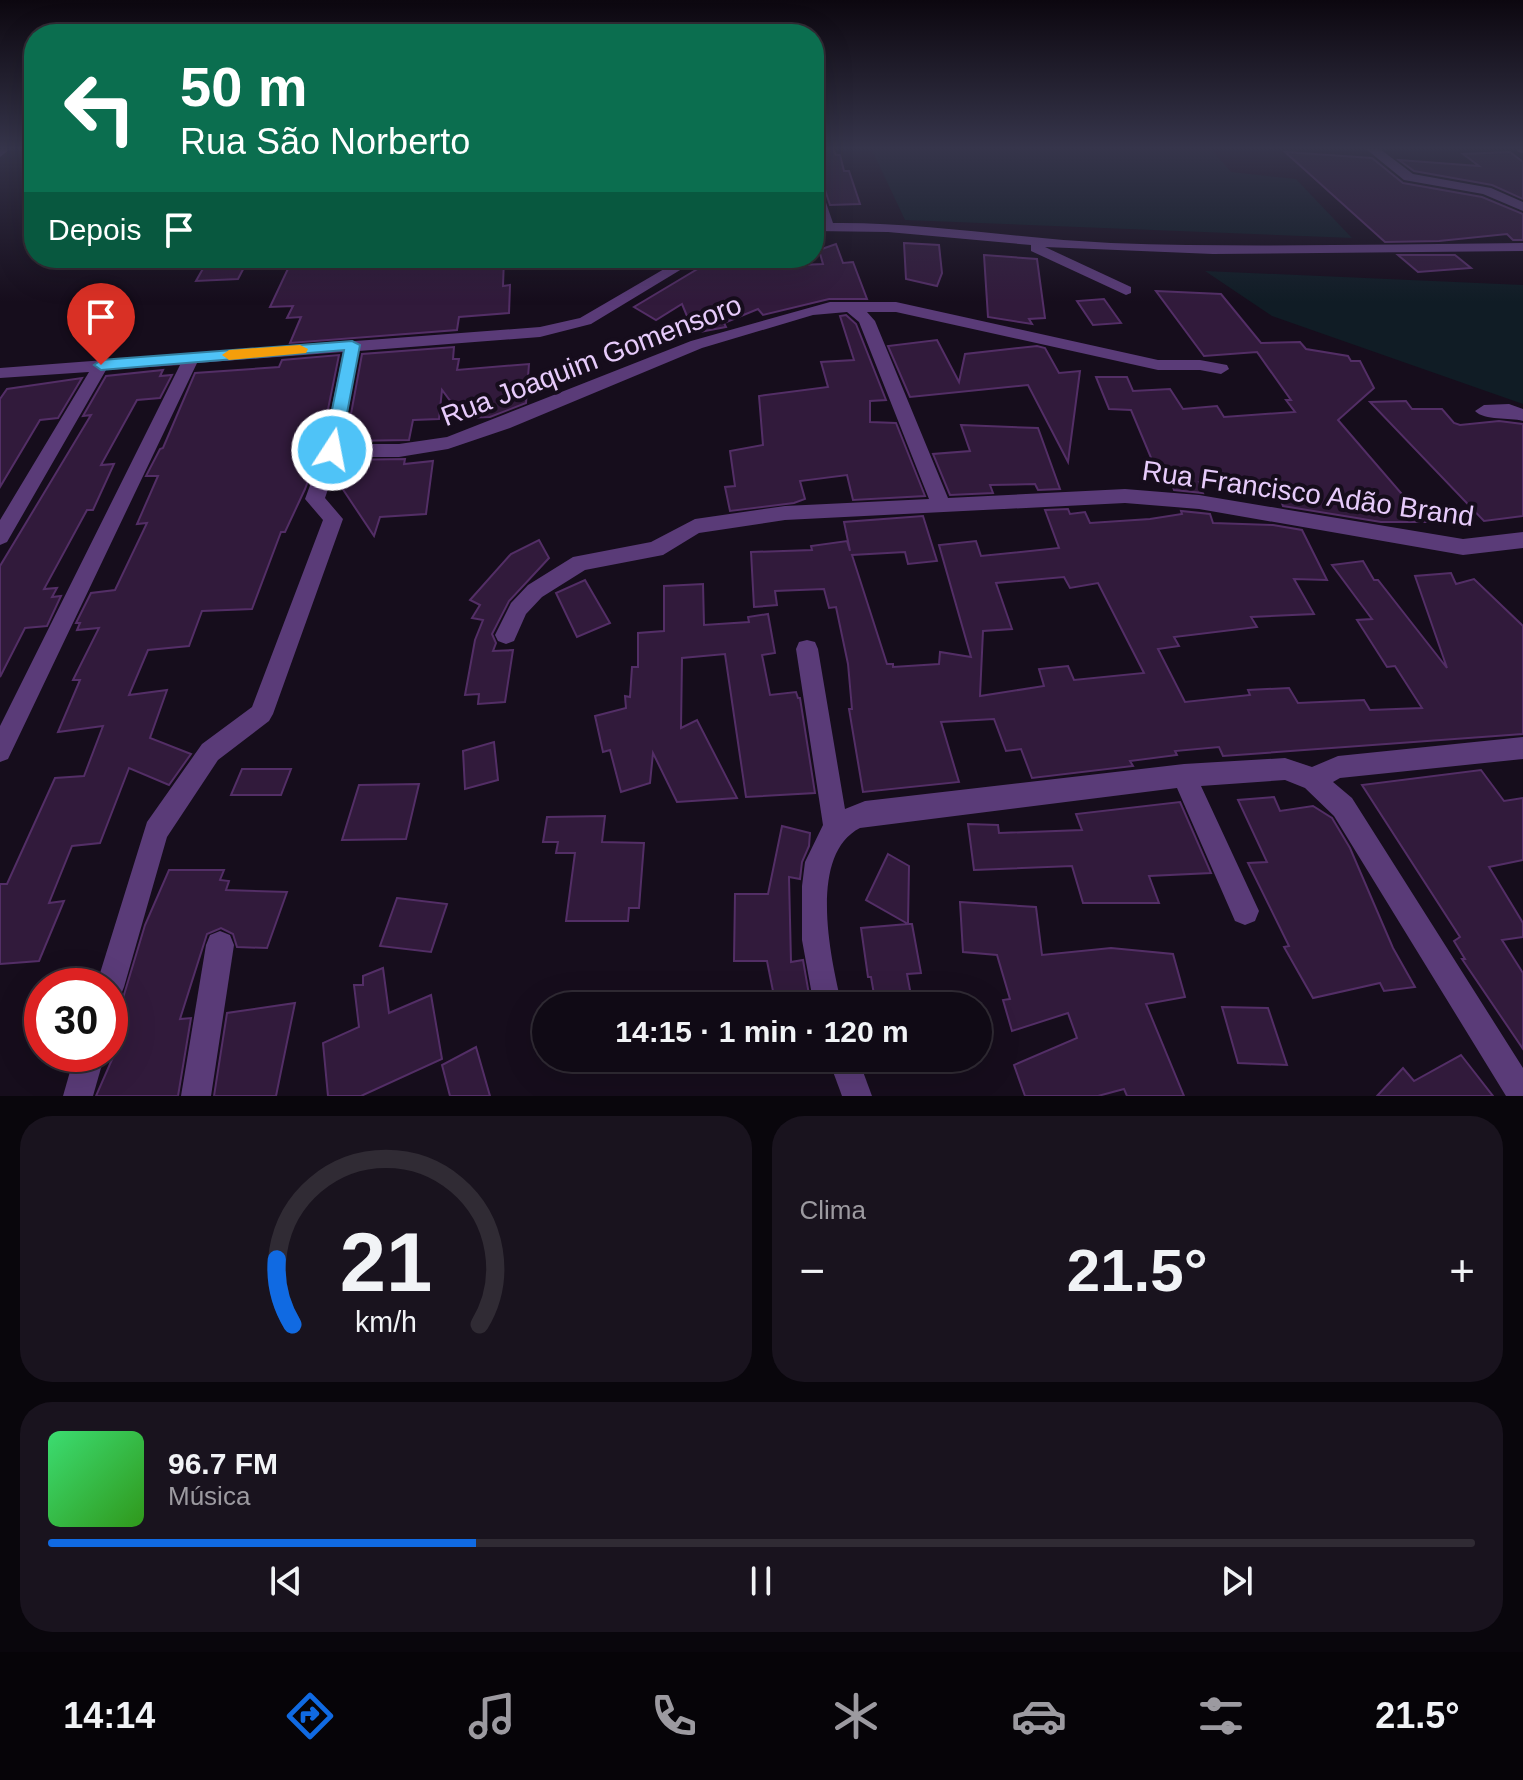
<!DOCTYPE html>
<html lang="pt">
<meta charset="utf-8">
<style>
body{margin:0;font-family:Arial,sans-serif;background:#19131e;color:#f1f3f6;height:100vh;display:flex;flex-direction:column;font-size:30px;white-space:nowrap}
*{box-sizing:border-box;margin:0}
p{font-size:26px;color:#9c9aa0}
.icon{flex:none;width:44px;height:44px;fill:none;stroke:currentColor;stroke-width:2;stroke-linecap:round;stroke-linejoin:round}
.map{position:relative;height:1096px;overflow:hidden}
.drawer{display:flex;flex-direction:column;gap:20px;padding:20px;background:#09060c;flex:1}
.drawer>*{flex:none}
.hud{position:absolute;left:24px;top:24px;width:800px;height:244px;border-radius:32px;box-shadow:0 8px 32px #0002,0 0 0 2px #302b34;background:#0b6e4f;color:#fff;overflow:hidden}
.speed{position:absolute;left:24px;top:968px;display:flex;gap:16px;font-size:40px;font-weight:700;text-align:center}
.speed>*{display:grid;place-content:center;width:104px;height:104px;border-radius:50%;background:#100a15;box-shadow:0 8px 32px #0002,0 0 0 2px #302b34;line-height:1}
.speed .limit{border:12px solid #d22;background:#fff;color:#111}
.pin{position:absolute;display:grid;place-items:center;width:68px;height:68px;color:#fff;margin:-82px -34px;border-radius:50% 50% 50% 0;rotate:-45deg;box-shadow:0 0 8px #0007}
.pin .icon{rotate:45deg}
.me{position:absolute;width:88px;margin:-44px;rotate:11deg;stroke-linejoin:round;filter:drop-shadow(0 0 6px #0008)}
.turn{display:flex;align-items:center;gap:28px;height:168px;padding:0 24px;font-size:36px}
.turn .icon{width:104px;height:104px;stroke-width:2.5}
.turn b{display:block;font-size:56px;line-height:68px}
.then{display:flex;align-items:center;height:76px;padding:0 24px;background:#0003;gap:16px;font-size:30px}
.big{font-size:60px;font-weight:700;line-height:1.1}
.drawer .tile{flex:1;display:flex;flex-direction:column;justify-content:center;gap:12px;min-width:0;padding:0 28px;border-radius:32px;background:#19131e}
.drawer .dial{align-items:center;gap:0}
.dial svg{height:208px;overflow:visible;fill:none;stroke:#302b34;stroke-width:7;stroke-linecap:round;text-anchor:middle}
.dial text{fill:#f1f3f6;stroke:none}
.song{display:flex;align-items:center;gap:24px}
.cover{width:96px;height:96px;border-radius:12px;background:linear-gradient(135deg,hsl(140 70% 55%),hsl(110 70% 35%))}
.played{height:8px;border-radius:4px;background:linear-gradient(90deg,#106ae2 30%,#302b34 30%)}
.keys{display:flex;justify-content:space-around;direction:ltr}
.heat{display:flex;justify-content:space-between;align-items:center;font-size:44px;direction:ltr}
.drawer .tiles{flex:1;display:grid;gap:20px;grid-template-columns:1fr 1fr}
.tile:last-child{grid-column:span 2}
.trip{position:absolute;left:532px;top:992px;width:460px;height:80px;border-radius:40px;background:#100a15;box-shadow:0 8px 32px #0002,0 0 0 2px #302b34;font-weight:700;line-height:80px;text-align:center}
.menu{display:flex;height:128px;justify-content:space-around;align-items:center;background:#060408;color:#9c9aa0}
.menu .icon{width:56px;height:56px}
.menu .current{color:#106ae2}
.menu b{font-size:36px;color:#f1f3f6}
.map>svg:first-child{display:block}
.green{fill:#101c25}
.building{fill:#311a3b;stroke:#532e66;stroke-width:2;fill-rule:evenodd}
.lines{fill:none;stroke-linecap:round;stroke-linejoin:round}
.minor{fill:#5a3b78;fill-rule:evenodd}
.route{fill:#4fc3f7;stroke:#337fa1;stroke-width:2}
.slow{fill:#f59e0b}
.labels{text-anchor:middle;stroke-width:8;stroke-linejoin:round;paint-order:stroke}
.street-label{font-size:28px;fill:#e7cbfb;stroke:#160d1c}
</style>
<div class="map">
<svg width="1523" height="1096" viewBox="0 0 1523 1096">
<rect width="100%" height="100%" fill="#160d1c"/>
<g class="green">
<polygon points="868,149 1211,149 1231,172 1296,179 1352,238 905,220 872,150"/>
<polygon points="1205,271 1523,285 1523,404 1272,316"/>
</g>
<g class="building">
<polygon points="814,149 833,149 836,155 840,155 844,171 849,171 860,204 830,205 823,184 814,178"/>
<polygon points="1285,152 1372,158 1403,183 1482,197 1523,214 1523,240 1513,240 1507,234 1439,241 1385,242"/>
<polygon points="1510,152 1523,162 1523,199 1492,185 1414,171 1399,160 1479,166 1463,154"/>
<polygon points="904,243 939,245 942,273 937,286 906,279"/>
<polygon points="836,244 843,263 853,262 867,299 829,299 763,315 758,309 724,323 726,327 694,333 682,304 656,320 634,307 716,258 775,258 777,266 823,264 819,250"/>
<polygon points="984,255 1037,259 1045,318 1029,319 1032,324 988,317"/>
<polygon points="1398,255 1455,255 1471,268 1418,272"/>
<polygon points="209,258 249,258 238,279 196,281"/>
<polygon points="293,258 319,258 316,268 375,262 376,258 415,258 414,264 504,258 503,286 510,285 509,313 459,317 457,330 290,343 301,317 287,318 293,306 270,307"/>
<polygon points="1156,291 1221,294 1261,343 1300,342 1306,349 1348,356 1351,361 1360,361 1374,388 1338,420 1426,522 1381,522 1283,506 1273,481 1199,482 1203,493 1174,490 1168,472 1157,472 1131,410 1109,409 1096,377 1127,377 1133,391 1170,389 1183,409 1217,406 1224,417 1295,412 1286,400 1291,400 1257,352 1204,356"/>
<polygon points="1104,299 1121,323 1093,325 1077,301"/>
<polygon points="846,315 856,324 886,400 870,401 870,422 896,423 925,496 853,500 847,475 800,481 805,499 794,503 730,511 725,487 735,486 730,451 763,445 759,396 828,387 821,362 854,360 840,316"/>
<polygon points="937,340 959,382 965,354 1037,346 1045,348 1059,373 1080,371 1068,462 1028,385 910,397 888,346"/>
<polygon points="454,347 453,359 459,359 457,370 529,364 526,403 490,417 463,418 442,390 439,419 413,420 409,440 346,441 362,354"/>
<polygon points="339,355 320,449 305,489 285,532 281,532 252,609 202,611 189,646 148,650 129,695 167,690 150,738 191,754 169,785 129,768 100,843 72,846 49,903 64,901 39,961 0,964 0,884 7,884 55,778 84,776 103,726 58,732 80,680 73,680 99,628 77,630 80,623 76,623 91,593 115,590 147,523 137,524 158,476 146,476 160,449 163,448 195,373 279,367 282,360"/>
<polygon points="163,370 160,376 172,375 160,398 137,400 101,465 114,464 93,510 87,510 44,589 57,588 52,597 61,596 47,626 25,628 0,677 0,566 91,415 83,416 106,376"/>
<polygon points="82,378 58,418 40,420 0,487 0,399 7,389"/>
<polygon points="1406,401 1412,409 1442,409 1454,423 1460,425 1499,421 1523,424 1523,516 1484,521 1370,402"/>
<polygon points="961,425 1038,428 1060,489 1038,490 1035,484 990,485 993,493 950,495 933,454 970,451"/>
<polygon points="405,459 404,464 433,461 426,514 380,517 374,536 340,485 332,486 341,460"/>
<path d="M1068,509L1070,514L1085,512L1090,523L1150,519L1182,514L1181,511L1210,514L1213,523L1273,525L1302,530L1327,580L1294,579L1314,614L1251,617L1257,627L1174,637L1179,646L1158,649L1185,702L1250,695L1248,690L1289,688L1298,703L1364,700L1370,710L1422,708L1395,666L1387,667L1357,620L1372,619L1332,565L1363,561L1374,580H1378L1447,668L1415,576L1451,573L1456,584L1474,579L1523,626V734L1223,756L1219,747L1175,751L1177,755L1130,761L1133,766L1032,778L1021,749L1006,751L994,719L941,722L959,782L863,792L849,709H852L848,664L836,607L829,608L824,589L775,591L777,605L754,607L751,552L812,550L811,546L847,541L850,551L844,522L923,516L937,561L908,564L905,552L852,555L887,664H893V667L939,664L940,652L971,657L939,545L976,541L981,556L1059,548L1045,510ZM1064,577L1070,588L1098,583L1144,673L1074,680L1068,666L1039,669L1044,686L980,696L983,631L1012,629L996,583Z"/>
<polygon points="539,540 549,558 509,601 492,634 496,643 493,651 513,650 505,702 478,704 479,694 465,695 475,640 483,620 472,618 480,605 470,600 511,554"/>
<polygon points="585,580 610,623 577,637 556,593"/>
<polygon points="703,584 704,625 749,622 748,617 768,614 775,653 762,655 770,695 796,692 798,698 800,698 815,793 746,797 725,654 682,658 681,728 697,720 737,798 677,802 653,753 650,783 621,792 610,750 603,752 595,716 626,708 625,696 630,697 632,667 638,667 638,633 664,631 664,586"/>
<polygon points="494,742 498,780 465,789 463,751"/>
<polygon points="242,769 291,769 281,795 231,795"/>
<polygon points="1481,770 1504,801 1523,798 1523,860 1489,867 1523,923 1523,937 1502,940 1523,973 1523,1049 1462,959 1465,959 1454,941 1460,937 1362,785"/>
<polygon points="419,784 406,839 342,840 359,785"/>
<polygon points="1274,797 1280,811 1313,806 1332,818 1350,848 1393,948 1415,987 1384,991 1380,983 1313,998 1284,947 1289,946 1248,863 1267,862 1238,800"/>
<polygon points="1180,802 1211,873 1149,876 1159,903 1083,903 1072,866 974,870 968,824 998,825 999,833 1082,830 1076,814"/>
<polygon points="605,816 602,842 644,843 639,908 629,908 628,921 566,921 575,853 556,853 558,842 543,842 547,817"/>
<polygon points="782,826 810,833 809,846 802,862 800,879 789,877 791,962 803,960 811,1006 776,1006 767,961 734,961 735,894 768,894"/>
<polygon points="888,854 909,866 908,924 912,924 921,973 907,974 913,1006 876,1006 871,977 868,977 861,928 908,924 866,900"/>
<polygon points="169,870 224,870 220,880 229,881 226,890 287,892 267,948 237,947 233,934 221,928 207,934 180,1019 191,1018 178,1096 96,1096 124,1032 110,1033 110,1012 114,1003 123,998 145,925"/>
<polygon points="397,898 447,904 431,952 380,946"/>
<polygon points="960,902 1036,907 1042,955 1111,948 1173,954 1185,997 1146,1004 1184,1096 1127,1096 1124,1089 1098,1096 1025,1096 1014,1065 1077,1038 1068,1013 1012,1031 1003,1000 1010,999 997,955 963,952"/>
<polygon points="383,968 389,1013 431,995 442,1059 361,1096 328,1096 323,1043 359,1027 354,985 363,985 363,976"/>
<polygon points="295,1003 276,1096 214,1096 227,1013"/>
<polygon points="1222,1007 1268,1008 1287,1065 1238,1063"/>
<polygon points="476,1047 490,1096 450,1096 442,1065"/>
<polygon points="1461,1055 1493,1096 1377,1096 1403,1068 1414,1081"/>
</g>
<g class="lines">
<g class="minor">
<polygon points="0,149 10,149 0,157"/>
<polygon points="1366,149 1380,149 1413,174 1491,188 1523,202 1523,211 1483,194 1404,180"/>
<polygon points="1516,149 1523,149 1523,153 1518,152"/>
<path d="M814,181L820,185L833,223C926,222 1018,239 1111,243C1248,248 1386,244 1523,243V251L1213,254L1045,247L1131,287V293L1126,295L1031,251V245L888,232L814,231V223H819L814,206Z"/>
<polygon points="683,258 700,258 591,324 540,337 359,351 342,444 399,444 447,437 691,341 830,302 896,302 1158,360 1200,360 1227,365 1229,369 1221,374 1200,370 1158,370 896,312 867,312 875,321 948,498 1125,489 1199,495 1463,539 1523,532 1523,548 1463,555 1199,509 1125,503 785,520 699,533 663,555 585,570 542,597 526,614 514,641 506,644 498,641 495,635 511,603 528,585 573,557 651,542 695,519 785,506 929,499 859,322 847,312 813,315 702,348 510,428 448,449 399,457 339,457 325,498 343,519 273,714 269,721 218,760 167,837 124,987 120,997 110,1001 110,986 96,986 147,822 202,744 252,707 323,520 305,499 323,450 343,352 197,363 8,759 0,762 0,726 180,365 106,370 7,542 0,545 0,520 89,372 0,378 0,368 540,327 580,318"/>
<path d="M1509,404L1523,409V421C1509,417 1485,421 1475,411L1484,405Z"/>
<path d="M807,640L815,642L818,649L845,809L865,801L1184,764L1285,758L1312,767L1338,756L1523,737V759L1340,778L1333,782L1352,798L1523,1068V1096H1506L1334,816L1305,788L1285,780L1201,786L1259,911L1255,921L1245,925L1235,921L1177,788L860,828C807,855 831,960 842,1006H814L802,940V886L805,862L823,825L796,649L799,642Z"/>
<polygon points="220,931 230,935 234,945 211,1096 181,1096 206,945 210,935"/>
<polygon points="75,1054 105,1054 93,1096 63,1096"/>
<polygon points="828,1058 858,1058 872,1096 842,1096"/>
</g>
</g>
<linearGradient id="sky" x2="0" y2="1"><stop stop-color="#0c070f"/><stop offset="0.49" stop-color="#36354b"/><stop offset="1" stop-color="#36354b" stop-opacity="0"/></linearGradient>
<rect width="1523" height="302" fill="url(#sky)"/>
<polygon class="route" points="352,341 360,345 340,450 332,456 324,450 344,350 101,370 94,365 101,360"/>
<polygon class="slow" points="300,345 308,349 306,353 229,360 222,355 229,350"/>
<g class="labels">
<g class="street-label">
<text transform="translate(591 360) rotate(-21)" y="10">Rua Joaquim Gomensoro</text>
<text transform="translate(1308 493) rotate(8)" y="10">Rua Francisco Adão Brand</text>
</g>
</g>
</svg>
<div class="speed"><div class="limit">30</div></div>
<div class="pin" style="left:101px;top:365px;background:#d93025"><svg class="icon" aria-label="arrive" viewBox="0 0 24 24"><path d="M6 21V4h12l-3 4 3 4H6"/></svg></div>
<svg class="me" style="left:332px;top:450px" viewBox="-20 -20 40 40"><circle r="17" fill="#4fc3f7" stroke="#fff" stroke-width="3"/><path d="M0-11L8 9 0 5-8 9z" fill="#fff"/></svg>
<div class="trip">14:15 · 1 min · 120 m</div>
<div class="hud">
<div class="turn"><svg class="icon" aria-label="left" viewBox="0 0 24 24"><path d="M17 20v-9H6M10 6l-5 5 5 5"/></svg><div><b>50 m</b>Rua São Norberto</div></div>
<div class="then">Depois<svg class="icon" aria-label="arrive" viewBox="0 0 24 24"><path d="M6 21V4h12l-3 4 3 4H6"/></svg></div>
</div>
</div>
<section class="drawer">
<div class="tiles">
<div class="tile dial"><svg viewBox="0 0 100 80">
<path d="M14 69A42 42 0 1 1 86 69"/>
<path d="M14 69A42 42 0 0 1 8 44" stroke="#106ae2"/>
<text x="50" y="56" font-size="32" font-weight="700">21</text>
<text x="50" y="72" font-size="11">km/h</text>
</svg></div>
<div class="tile"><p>Clima</p>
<div class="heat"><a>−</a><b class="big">21.5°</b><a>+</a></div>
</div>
<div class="tile">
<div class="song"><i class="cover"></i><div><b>96.7 FM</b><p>Música</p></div></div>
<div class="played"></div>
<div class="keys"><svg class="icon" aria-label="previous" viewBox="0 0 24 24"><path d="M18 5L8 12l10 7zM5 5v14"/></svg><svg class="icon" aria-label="pause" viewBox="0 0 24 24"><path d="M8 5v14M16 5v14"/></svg><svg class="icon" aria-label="next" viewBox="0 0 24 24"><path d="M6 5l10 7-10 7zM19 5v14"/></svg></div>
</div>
</div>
</section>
<nav class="menu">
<b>14:14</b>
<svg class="icon current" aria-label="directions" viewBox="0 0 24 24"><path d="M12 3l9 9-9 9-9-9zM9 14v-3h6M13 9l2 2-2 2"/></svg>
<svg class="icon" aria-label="music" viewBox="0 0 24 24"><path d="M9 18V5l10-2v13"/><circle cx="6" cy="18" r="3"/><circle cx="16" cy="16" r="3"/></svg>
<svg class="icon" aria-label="phone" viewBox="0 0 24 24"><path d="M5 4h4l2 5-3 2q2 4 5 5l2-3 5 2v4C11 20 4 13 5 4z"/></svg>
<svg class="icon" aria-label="climate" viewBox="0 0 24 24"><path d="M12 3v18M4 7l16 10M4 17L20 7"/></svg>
<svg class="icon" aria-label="car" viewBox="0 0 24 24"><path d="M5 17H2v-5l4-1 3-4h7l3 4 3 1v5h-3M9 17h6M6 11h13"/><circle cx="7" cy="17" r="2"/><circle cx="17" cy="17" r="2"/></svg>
<svg class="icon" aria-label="filters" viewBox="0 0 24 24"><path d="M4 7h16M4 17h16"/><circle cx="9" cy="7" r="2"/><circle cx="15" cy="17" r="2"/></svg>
<b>21.5°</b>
</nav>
